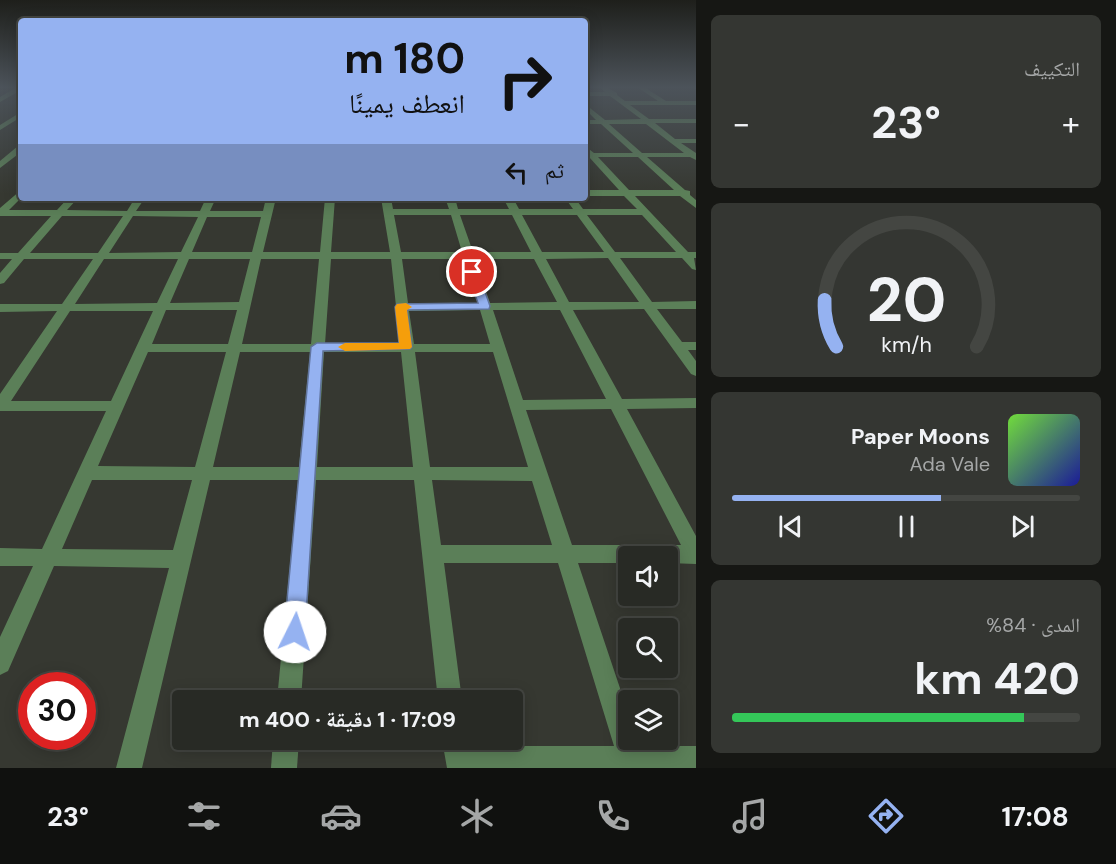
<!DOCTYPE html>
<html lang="ar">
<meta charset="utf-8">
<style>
body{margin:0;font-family:"DM Sans","Noto Naskh Arabic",sans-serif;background:#343632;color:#f1f3f6;direction:rtl;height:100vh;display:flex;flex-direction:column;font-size:22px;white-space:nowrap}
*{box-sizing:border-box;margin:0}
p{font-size:20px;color:#a5a7a7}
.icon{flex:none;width:33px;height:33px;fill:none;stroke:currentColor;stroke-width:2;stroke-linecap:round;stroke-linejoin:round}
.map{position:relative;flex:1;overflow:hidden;direction:ltr}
.details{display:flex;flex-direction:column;gap:15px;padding:15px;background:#161714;width:420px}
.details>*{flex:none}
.hud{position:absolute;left:18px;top:18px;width:570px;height:183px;border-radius:6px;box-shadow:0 3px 15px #0003,0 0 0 2px #444642;direction:rtl;background:#95b2f1;color:#111;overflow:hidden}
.fabs{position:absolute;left:618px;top:546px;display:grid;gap:12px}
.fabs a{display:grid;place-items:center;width:60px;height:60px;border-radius:6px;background:#282a25;box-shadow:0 3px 15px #0003,0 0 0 2px #444642;font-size:30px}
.speed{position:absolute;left:18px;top:672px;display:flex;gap:12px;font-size:30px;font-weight:700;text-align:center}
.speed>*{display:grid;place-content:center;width:78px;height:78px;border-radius:50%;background:#282a25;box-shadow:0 3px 15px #0003,0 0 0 2px #444642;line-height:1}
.speed .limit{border:9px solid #d22;background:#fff;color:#111}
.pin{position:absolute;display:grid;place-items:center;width:51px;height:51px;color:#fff;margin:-26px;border:3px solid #fff;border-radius:50%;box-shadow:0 2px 6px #0007}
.me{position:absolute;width:66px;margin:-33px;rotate:4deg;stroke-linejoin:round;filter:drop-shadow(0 0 4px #0008)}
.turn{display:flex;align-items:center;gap:21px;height:126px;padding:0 24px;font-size:27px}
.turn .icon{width:78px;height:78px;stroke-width:2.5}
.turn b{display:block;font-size:42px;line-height:51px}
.then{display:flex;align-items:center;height:57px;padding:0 24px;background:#0003;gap:12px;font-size:22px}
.big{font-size:45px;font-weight:700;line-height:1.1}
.details .tile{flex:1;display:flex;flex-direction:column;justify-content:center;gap:9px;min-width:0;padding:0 21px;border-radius:9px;background:#343632}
.details .dial{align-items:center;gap:0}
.dial svg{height:156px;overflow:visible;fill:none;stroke:#444642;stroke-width:7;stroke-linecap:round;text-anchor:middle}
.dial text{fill:#f1f3f6;stroke:none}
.song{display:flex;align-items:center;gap:18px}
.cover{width:72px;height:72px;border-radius:9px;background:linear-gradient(135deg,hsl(100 70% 55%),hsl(240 70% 35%))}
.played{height:6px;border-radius:3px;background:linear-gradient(90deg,#95b2f1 60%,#444642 60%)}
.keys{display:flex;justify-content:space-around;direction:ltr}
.heat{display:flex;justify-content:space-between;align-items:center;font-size:33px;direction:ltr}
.charge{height:9px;border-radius:4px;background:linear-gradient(90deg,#34c759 84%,#444642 0)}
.trip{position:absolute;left:172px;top:690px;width:351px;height:60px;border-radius:6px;background:#282a25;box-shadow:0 3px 15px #0003,0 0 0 2px #444642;font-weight:700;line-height:60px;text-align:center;direction:rtl}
.menu{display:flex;height:96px;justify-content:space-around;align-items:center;background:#10110f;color:#a5a7a7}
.menu .icon{width:42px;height:42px}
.menu .selected{color:#95b2f1}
.menu b{font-size:27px;color:#f1f3f6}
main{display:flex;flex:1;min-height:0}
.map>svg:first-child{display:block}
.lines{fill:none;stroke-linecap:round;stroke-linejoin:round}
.minor{fill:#5b7f58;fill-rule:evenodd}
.route{fill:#95b2f1;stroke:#61749d;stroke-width:1.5}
.slow{fill:#f59e0b}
</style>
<main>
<section class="details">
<div class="tile"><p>التكييف</p>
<div class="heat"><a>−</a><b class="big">23°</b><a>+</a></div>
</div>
<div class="tile dial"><svg viewBox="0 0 100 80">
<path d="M14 69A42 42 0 1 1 86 69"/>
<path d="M14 69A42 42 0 0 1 8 45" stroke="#95b2f1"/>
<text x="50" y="56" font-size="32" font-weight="700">20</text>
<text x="50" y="72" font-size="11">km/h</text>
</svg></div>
<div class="tile">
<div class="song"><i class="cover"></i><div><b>Paper Moons</b><p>Ada Vale</p></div></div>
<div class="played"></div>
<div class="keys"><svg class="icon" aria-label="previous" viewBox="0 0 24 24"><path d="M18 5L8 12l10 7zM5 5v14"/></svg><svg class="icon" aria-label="pause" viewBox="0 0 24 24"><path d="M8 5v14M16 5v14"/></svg><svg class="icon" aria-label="next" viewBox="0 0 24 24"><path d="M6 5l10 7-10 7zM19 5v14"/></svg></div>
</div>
<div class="tile"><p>المدى · 84%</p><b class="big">420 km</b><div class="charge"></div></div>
</section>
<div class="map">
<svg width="696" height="768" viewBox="0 0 696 768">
<rect width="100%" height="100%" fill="#363831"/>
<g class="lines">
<g class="minor">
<polygon points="17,87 21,87 21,90 0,102 0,97"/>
<path d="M599,87H606L617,93V95L625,101H658L637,87H644L666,101H696V105H630L649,119H696V123H655L675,139H696V143H681L696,153V160L690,157H647L685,190L690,191V195L696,200V208L680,196H635L688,252H696V258H694L696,270L692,269L682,258H620L652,302L696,301V309H657L682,342H696V350H688L696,361V376L691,374L644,309L573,310L622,399L696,398V408L627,409L696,536V564L668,563V556H628V563H578L628,712V740H638L640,746H696V768H447L442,740H468L469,746H614L558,563H444L462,700H438L414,480H316L301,700H277L298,480H210L142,768H116L169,568L54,566L8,671L0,675V637L33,566H0V548L42,549L106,411H0V394L57,311L0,312V304H62L93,259H24L4,283L0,284V273L12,259H0V253H18L51,216H0V208L21,190V198L9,210H57L68,198H78L67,210L127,211L135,198H145L136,211H200L206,198H216L210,211H263L266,198H276L263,252H320L325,198H335L331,252H390L381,198H391L393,209H449L445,198H455L458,209H509L503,198H513L519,209H573L565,198H575L583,209H637L624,196H585V190H619L589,157H585V146L594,153H633L601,124H585V120H596L585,109V104L605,120L641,119L610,96H585V92H605ZM609,124H646L684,153H642ZM598,157H638L674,190H629ZM394,215H451L462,252H401ZM460,215H512L531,252H473ZM522,215H577L604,252H542ZM587,215H642L676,252H615ZM62,216H123L98,253H30ZM133,216L198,217L181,252L109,253ZM207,217H261L252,252H192ZM608,258L639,302H569L546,259ZM104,259H178L157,303L75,304ZM189,259H250L239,302L170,303ZM261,259H319L311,344H242ZM331,259H391L400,344H325ZM402,259H464L478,303H408ZM475,259H534L557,302L490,303ZM166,310H237L228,344H152ZM480,310L490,344H414L409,311ZM493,310H560L606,399L523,400ZM70,311H153L111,401H11ZM148,352H226L195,467L98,466ZM240,352H310L299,467H213ZM324,352H401L413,467H317ZM415,352H493L528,467H430ZM611,409L681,545H572L526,410ZM92,480H192L173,550L62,549ZM432,480L532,481L552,545H441Z"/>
<polygon points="692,87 696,87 696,89 693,88"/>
<polygon points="21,112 21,117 0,130 0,125"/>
<polygon points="18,146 21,146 21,152 0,168 0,161"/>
<polygon points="273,740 299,740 297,768 271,768"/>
</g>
</g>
<linearGradient id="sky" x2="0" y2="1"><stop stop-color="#1e1f1b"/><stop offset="0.45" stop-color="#4c535a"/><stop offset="1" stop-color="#4c535a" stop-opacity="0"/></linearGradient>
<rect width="696" height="194" fill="url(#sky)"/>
<polygon class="route" points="472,269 478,272 490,306 489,309 407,310 412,347 410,349 323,351 305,632 302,639 295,642 287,639 284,632 311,347 317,343 399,343 395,307 397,304 478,303 467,272"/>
<polygon class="slow" points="406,303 412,307 407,310 412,347 410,349 345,351 338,347 345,343 399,343 395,307 397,304"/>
</svg>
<div class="fabs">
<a><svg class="icon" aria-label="sound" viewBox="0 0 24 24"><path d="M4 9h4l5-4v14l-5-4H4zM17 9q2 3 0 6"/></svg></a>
<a><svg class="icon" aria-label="search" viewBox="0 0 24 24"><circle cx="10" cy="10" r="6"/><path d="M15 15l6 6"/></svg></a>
<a><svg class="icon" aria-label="layers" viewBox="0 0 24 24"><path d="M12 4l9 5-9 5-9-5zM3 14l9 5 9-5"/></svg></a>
</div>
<div class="speed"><div class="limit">30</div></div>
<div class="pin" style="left:472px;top:272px;background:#d93025"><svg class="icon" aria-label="arrive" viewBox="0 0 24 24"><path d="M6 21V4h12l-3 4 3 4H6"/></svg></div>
<svg class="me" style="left:295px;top:632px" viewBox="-20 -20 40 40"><circle r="19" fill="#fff"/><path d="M0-13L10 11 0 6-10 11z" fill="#95b2f1"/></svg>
<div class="trip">17:09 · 1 دقيقة · 400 m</div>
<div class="hud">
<div class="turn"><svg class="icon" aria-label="right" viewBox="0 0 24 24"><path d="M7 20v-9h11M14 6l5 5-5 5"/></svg><div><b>180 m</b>انعطف يمينًا</div></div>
<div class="then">ثم<svg class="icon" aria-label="left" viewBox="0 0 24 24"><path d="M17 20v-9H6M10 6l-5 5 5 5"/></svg></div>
</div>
</div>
</main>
<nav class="menu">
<b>17:08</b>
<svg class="icon selected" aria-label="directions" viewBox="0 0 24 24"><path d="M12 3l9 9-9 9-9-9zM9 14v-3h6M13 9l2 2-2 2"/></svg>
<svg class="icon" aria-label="music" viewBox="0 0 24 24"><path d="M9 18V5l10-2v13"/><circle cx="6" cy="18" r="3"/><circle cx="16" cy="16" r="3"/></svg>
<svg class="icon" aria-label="phone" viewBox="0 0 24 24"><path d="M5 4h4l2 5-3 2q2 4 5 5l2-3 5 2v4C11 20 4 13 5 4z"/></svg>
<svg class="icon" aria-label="climate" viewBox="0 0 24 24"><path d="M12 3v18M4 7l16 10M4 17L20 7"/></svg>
<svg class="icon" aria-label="car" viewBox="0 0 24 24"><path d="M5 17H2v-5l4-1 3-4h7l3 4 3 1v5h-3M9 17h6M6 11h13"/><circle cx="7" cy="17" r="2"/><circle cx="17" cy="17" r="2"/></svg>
<svg class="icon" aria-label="filters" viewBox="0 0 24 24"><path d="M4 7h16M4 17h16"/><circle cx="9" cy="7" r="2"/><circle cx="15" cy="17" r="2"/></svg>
<b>23°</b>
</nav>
